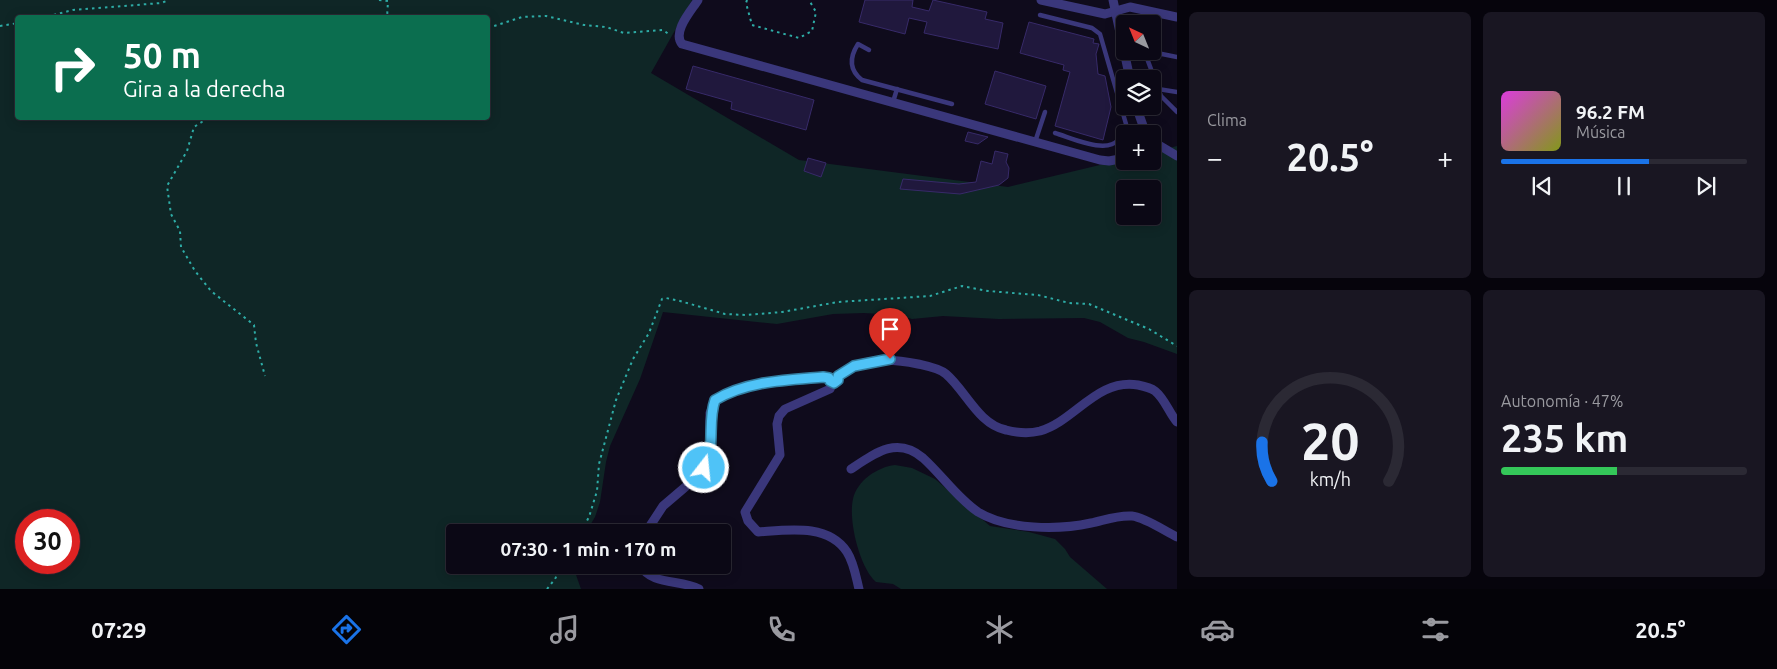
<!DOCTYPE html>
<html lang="es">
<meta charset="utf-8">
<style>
body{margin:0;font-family:Ubuntu,sans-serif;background:#191622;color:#f1f3f6;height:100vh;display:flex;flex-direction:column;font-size:19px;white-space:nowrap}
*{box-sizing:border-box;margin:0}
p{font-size:16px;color:#9a9aa0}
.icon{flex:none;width:28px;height:28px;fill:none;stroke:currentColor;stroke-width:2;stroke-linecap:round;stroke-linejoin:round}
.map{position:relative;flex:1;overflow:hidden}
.side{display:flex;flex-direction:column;gap:12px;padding:12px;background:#06040c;width:600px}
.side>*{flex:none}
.hud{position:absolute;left:15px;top:15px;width:475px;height:105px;border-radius:5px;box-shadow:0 2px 12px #0003,0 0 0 1px #2b2934;background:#0b6e4f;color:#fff;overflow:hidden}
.needle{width:32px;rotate:317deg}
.tools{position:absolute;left:1116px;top:15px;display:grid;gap:10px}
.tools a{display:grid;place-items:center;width:45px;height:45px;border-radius:5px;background:#0b0815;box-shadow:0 2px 12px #0003,0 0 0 1px #2b2934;font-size:25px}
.speed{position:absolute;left:15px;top:509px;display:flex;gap:10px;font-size:25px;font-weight:700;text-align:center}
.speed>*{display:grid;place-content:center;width:65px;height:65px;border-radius:50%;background:#0b0815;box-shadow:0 2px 12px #0003,0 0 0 1px #2b2934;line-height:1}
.speed .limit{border:8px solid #d22;background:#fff;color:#111}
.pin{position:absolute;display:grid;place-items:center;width:42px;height:42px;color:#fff;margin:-51px -21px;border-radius:50% 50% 50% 0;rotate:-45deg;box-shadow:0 0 5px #0007}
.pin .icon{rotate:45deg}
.me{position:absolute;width:55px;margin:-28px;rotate:16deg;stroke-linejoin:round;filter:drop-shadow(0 0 4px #0008)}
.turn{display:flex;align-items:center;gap:18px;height:105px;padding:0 25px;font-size:22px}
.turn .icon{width:65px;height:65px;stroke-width:2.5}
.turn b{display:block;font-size:35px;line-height:42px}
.big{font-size:38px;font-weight:700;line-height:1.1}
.side .widget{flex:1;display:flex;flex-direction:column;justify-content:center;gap:8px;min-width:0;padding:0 18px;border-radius:8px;background:#191622}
.side .dial{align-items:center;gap:0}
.dial svg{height:130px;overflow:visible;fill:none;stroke:#2b2934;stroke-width:7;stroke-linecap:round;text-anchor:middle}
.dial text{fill:#f1f3f6;stroke:none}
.song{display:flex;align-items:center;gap:15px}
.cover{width:60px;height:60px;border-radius:8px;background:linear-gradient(135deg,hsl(300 70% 55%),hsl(70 70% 35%))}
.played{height:5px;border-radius:2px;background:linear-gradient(90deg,#1a73e8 60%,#2b2934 60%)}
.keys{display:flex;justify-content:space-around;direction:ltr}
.heat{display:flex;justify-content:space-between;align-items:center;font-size:28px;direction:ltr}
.charge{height:8px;border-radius:4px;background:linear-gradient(90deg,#34c759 47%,#2b2934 0)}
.side .tiles{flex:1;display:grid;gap:12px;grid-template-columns:repeat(2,1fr)}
.trip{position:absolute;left:446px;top:524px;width:285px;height:50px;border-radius:5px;background:#0b0815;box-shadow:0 2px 12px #0003,0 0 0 1px #2b2934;font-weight:700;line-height:50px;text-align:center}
.tab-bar{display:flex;height:80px;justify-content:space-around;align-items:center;background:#040308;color:#9a9aa0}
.tab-bar .icon{width:35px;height:35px}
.tab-bar .on{color:#1a73e8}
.tab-bar b{font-size:22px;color:#f1f3f6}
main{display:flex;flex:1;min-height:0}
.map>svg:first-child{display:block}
.green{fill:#0f2626;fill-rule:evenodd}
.building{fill:#20183d;stroke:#372a69}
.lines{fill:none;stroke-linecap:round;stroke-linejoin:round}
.path{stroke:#2eaca6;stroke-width:2;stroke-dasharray:2.5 4;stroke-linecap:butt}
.service{stroke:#3a377b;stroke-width:4.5}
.minor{stroke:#3a377b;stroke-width:9}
.route-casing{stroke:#337fa1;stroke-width:12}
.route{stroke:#4fc3f7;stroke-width:9}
</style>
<main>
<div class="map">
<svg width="1177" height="589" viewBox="0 0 1177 589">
<rect width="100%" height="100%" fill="#0f0b1c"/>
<g class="green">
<path d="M0,0H692L651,73L799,160L1008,187L1125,159V161H1152L1153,152L1177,146V354L1144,342L1128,338L1100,322L1084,318L999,319L943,316L912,319L897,315L864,313L833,314L777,324L663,312L640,379L610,446L606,462L600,502L595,517L586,532H455V565H576L575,572L581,589H0ZM18,18H488V118H18ZM1125,189H1152V216H1125ZM26,520H69V562H26Z"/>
<path d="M895,465L912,468L935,479L990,526L1029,532L1055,539L1065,549L1070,557L1107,589H901L893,584L876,582C860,568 848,521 853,499C857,481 877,467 895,465Z"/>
</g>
<g class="building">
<polygon points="865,0 913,0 912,7 929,11 933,0 987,12 985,19 1003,23 998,49 924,33 927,22 909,18 905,34 859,22"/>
<polygon points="1029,22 1094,39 1093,43 1099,44 1096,54 1098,74 1105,76 1111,107 1103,140 1055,126 1070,72 1063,70 1064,65 1020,53"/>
<polygon points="693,66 814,100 806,130 731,109 732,102 686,89"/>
<polygon points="995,71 1046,86 1036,119 985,104"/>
<polygon points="968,132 988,137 978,144 965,141"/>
<polygon points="995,151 1008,154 1006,162 1009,168 1008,178 999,185 960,194 900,189 903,179 959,184 976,182 981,161 992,164"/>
<polygon points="808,158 826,163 821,177 804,171"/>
</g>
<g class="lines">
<g class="path">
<polyline points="379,0 388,1 387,18"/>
<polyline points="747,0 746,3 752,25 799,38 812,31 816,12 809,0"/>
<polyline points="41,18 73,10 161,3 169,0"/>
<polyline points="0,26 18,23"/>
<polyline points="488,28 522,17 546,16 584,25 606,27 624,33 663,30 670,35"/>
<polyline points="208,118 194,127 187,151 167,186 171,214 180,231 181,247 195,271 211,291 254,325 256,343 265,376"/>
<polyline points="581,532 589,517 597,491 599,464 616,400 633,359 649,333 662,299 666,298 680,301 725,314 746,315 782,312 838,302 930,296 962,286 988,291 1038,295 1069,303 1089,304 1149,329 1177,346"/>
<polyline points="547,589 555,579 562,565"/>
</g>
<g class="service">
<path d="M1040,15L1092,28L1100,34L1126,124C1120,162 1078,140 1055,133"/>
<path d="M869,50L858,44C849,58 849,70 862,80L952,104"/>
<polyline points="1177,57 1152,52 1145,53 1161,96 1177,112"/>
<polyline points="1115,82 1125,80"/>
<polyline points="1158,89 1177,92"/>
<polyline points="893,102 897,89"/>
<polyline points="1035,142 1045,112"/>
</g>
<g class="minor">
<path d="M698,0C691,11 672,32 682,44L1100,160L1109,161L1125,158"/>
<polyline points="1041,0 1105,14 1130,7 1177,17"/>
<polyline points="1113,0 1130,79"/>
<polyline points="1136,106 1146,134"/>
<polyline points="1152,141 1177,156"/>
<path d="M838,376C861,357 890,358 918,364C927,366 939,368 946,374C966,391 978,424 1006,430C1018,433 1028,434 1040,431C1075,421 1097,378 1138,385C1143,386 1151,388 1155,391C1165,399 1169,413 1177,422"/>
<path d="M833,383L830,389L785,409L779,416L777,424L780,455L745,512L748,521L758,532C787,530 828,523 847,552C854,563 856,577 859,589"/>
<path d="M851,469C875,453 897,436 923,458C942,475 957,498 978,512C1007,530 1059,530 1091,523C1105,520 1117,515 1132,516C1144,517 1165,531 1177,537"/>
<path d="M646,532L663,506L697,477L710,459V413L715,400C746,381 787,380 823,377L829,378"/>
<path d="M640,565C652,586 680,579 699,589"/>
</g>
</g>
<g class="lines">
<defs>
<path id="route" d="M704,468C716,450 707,422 715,400C746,381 787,380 823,377L829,378L830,381L834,383L838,380V376L854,366L890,359"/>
</defs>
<use href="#route" class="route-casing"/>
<use href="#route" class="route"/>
</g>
</svg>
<div class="tools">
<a><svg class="needle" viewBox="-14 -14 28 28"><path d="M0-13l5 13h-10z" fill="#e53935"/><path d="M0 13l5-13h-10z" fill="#9a9aa0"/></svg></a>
<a><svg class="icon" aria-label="layers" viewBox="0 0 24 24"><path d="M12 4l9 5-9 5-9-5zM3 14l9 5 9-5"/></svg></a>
<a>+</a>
<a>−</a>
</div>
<div class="speed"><div class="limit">30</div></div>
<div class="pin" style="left:890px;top:359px;background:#d93025"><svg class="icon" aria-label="arrive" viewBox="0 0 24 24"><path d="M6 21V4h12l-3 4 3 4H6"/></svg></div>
<svg class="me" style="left:704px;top:468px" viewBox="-20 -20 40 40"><circle r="17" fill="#4fc3f7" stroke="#fff" stroke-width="3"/><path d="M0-11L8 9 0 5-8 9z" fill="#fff"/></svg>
<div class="trip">07:30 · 1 min · 170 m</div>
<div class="hud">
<div class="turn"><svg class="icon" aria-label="right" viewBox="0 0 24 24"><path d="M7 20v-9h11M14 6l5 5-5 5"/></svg><div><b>50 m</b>Gira a la derecha</div></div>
</div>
</div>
<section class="side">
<div class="tiles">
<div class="widget"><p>Clima</p>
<div class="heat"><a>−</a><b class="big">20.5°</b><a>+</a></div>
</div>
<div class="widget">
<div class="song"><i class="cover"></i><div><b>96.2 FM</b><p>Música</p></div></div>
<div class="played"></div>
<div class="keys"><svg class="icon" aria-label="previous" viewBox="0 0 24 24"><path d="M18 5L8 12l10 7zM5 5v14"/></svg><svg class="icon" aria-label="pause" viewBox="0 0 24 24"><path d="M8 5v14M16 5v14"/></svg><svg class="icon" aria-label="next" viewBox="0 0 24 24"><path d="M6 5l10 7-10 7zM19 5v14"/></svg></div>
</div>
<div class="widget dial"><svg viewBox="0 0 100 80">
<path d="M14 69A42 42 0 1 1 86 69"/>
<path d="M14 69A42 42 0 0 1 8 45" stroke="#1a73e8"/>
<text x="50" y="56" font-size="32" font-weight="700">20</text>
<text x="50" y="72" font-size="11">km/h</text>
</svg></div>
<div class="widget"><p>Autonomía · 47%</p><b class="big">235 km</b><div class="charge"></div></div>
</div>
</section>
</main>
<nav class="tab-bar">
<b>07:29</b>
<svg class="icon on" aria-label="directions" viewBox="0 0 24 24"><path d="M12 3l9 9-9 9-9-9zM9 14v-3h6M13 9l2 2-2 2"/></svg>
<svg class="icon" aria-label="music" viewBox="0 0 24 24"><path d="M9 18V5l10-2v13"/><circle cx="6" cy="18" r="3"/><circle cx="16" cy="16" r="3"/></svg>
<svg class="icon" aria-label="phone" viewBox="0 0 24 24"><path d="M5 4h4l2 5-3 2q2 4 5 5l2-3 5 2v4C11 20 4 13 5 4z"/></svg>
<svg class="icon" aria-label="climate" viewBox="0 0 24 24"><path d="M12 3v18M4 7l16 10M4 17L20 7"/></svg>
<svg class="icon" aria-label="car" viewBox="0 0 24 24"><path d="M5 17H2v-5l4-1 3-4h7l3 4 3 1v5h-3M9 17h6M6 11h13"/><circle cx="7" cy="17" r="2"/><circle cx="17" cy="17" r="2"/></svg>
<svg class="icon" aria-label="filters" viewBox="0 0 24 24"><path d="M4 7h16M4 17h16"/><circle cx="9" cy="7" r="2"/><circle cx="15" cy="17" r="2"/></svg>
<b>20.5°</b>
</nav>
